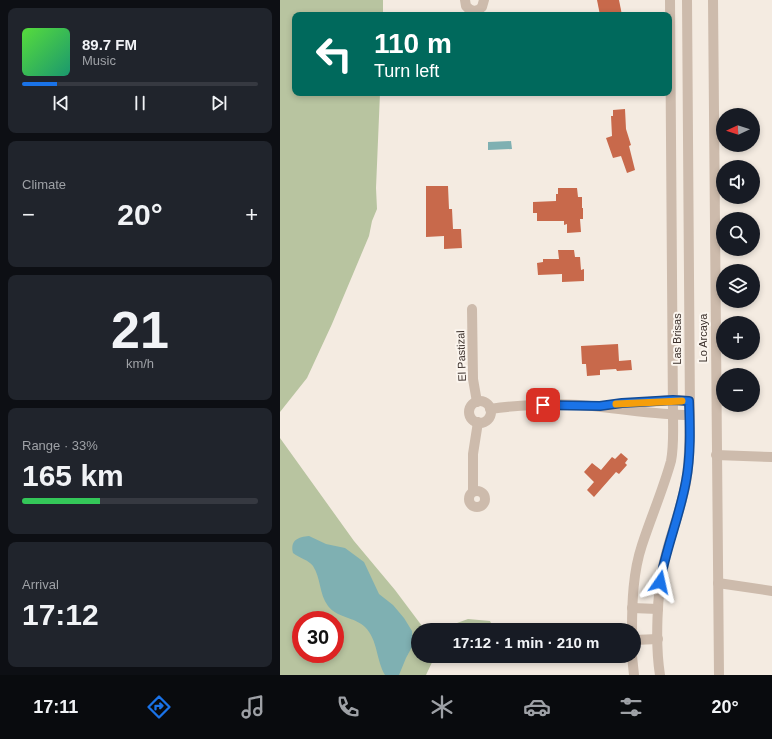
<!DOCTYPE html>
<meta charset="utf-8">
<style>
body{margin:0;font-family:Arial,sans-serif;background:#20242c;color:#f1f3f6;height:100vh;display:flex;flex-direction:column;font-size:15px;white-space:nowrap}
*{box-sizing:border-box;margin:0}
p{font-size:13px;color:#9ea1a6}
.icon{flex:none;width:22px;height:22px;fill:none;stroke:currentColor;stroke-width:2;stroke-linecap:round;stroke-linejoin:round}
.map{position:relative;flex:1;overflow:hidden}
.details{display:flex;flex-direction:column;gap:8px;padding:8px;background:#0d0f14;width:280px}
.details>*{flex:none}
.top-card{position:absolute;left:12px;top:12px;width:380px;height:84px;border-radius:8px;box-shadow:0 2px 6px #0003;background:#00695c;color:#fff;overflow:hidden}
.needle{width:26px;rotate:266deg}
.controls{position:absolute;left:436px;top:108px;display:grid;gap:8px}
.controls a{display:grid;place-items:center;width:44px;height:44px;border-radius:50%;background:#171b24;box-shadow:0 2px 6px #0003;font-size:20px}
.speed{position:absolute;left:12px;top:611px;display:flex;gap:8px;font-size:20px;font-weight:700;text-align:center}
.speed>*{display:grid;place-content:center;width:52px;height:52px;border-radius:50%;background:#171b24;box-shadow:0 2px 6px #0003;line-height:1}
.speed .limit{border:6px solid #d22;background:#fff;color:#111}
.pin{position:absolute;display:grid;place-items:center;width:34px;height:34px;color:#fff;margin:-17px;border-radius:8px;box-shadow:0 2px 6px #0006}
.me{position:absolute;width:44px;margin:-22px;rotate:11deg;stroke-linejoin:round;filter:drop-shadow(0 0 3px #0008)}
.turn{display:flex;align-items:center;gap:14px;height:84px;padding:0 16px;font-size:18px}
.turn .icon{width:52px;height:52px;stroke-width:2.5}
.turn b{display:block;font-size:28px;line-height:34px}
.big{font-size:30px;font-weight:800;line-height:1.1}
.details .widget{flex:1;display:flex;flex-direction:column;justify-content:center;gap:6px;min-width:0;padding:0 14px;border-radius:8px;background:#20242c}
.details .dial{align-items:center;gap:0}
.dial b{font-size:52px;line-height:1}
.song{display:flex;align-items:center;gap:12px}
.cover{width:48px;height:48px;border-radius:6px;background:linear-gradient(135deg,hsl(110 70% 55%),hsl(160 70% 35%))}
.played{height:4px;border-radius:2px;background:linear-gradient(90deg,#1a73e8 15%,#363941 15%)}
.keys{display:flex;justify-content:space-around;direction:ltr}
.heat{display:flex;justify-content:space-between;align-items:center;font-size:22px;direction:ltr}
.charge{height:6px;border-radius:3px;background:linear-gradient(90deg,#34c759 33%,#363941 0)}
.trip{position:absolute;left:131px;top:623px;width:230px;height:40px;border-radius:20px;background:#171b24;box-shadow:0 2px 6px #0003;font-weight:800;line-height:40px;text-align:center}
.tab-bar{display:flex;height:64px;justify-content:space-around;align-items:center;background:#090b0e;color:#9ea1a6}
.tab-bar .icon{width:28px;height:28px}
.tab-bar .current{color:#1a73e8}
.tab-bar b{font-size:18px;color:#f1f3f6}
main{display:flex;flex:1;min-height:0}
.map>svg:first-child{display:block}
.green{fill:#b8c4a0;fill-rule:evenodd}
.water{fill:#7fb0b2}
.building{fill:#c8694b}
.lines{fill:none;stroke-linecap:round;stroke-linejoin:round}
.minor{stroke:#cdbbac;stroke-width:10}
.route-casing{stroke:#114b97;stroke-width:10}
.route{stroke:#1a73e8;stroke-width:7}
.slow{stroke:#f59e0b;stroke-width:7}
.labels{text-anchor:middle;stroke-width:4;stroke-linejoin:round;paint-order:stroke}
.street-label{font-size:11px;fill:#3b302b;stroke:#fbf5ee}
</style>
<main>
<section class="details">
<div class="widget">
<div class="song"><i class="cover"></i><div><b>89.7 FM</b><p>Music</p></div></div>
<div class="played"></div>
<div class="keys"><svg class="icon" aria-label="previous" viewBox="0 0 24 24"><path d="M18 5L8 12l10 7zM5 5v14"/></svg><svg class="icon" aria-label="pause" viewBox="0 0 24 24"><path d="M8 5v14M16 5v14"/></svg><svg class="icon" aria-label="next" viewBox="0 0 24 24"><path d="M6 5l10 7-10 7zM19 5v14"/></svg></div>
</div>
<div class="widget"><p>Climate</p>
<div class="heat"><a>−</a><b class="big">20°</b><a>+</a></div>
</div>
<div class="widget dial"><b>21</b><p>km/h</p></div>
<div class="widget"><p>Range · 33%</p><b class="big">165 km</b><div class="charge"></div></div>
<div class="widget"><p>Arrival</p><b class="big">17:12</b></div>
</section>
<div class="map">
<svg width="492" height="675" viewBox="0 0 492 675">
<rect width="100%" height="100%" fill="#f4ebe1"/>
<g class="green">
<polygon points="0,0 103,0 103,15 15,15 15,93 100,93 96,188 97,209 92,221 89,236 52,324 27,378 0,412"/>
<path d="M0,438L74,541L115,590L145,630H138V656H155L146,675H0ZM21,620H55V654H21Z"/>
<polygon points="188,619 210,621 213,627 210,630 168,630 177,623"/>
</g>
<g class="water">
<polygon points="231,141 232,149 208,150 208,142"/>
<path d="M29,536L46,544L65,548L84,562L99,594L113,605L124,618L132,631L133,645L126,658L119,675H105C96,660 98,640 85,627C75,617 57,618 48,606C39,594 41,578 33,566C29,560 19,558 13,553C10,540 18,537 29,536Z"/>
</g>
<g class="building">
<polygon points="317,0 339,0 342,15 320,15"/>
<polygon points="345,109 346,129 351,145 349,146 355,170 347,173 341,156 333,158 326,138 332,136 331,116 333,116 333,110"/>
<polygon points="146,186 168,186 169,209 172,209 173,229 181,229 182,248 164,249 164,236 146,237"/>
<polygon points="278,188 297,188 298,197 302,197 302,208 303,208 303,219 300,219 301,232 287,233 287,224 284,225 284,221 257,221 257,213 253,213 253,202 276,201 276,194 278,194"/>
<polygon points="278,250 294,250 295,257 300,257 301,270 304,269 304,281 282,282 282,274 258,275 257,263 263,262 263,259 279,259"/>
<polygon points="338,344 339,361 351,360 352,370 337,371 336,369 320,370 320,375 307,376 306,364 302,364 301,346"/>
<polygon points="341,453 348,459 345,463 347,465 339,474 336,472 314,497 307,490 314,482 304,472 312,463 321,470 332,457 335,459"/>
</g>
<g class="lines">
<g class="minor">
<path d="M185,0L186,6C191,12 197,12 202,7L204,0"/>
<polyline points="433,0 439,675"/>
<polyline points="192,309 193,379 197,402"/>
<circle cx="200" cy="412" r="11"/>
<polyline points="330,405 393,400 409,401"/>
<path d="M210,409C247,404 285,402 321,407C351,410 380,415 410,415"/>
<polyline points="436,455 492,457"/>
<circle cx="197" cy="499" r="8"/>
<polyline points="193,491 193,454 198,422"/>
<polyline points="438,583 492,591"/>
<polyline points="352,608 378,609"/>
<path d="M352,630C352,602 353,572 362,545C371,517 383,490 391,461C394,446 393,430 393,415L390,0"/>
<polyline points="354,640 378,639"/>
<polyline points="352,656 354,675"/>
<path d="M380,675C375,644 377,592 384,562C390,535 401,510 406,482C410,460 409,438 410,415L407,0"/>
</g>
</g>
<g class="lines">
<defs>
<path id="route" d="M263,405L320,406L342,403L393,400L409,401C410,427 411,455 406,481C400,515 386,548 380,582"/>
</defs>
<use href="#route" class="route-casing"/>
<use href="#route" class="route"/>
<polyline class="slow" points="336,404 402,401"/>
</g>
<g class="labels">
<g class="street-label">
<text transform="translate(423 338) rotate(-90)" y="4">Lo Arcaya</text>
<text transform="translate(397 339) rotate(-90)" y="4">Las Brisas</text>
<text transform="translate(181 356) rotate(-92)" y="4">El Pastizal</text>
</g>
</g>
</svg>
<div class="controls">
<a><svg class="needle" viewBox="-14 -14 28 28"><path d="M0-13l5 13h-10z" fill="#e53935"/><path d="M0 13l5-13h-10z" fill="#9ea1a6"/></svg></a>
<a><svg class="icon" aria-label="sound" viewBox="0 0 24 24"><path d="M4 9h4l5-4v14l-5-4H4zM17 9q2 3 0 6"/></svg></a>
<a><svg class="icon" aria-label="search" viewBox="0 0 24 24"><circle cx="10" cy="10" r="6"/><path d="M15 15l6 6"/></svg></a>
<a><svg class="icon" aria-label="layers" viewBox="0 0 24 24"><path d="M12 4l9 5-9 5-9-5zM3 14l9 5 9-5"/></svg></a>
<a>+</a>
<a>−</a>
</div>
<div class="speed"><div class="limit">30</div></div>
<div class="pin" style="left:263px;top:405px;background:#d93025"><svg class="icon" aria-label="arrive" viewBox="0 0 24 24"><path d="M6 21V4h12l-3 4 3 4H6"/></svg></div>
<svg class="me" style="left:380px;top:582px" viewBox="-20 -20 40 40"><path d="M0-17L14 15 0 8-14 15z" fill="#1a73e8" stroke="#fff" stroke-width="4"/></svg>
<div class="trip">17:12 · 1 min · 210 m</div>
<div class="top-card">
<div class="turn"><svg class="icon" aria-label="left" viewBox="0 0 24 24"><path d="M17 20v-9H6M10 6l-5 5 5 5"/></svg><div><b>110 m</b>Turn left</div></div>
</div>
</div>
</main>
<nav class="tab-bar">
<b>17:11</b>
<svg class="icon current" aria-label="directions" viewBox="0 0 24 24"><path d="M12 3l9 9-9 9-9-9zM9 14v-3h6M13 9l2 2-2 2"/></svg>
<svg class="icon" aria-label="music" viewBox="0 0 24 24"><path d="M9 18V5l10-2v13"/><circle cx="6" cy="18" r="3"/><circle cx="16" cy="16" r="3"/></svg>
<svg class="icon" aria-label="phone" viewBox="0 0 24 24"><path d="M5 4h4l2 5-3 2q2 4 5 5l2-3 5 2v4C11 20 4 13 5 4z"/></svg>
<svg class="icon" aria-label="climate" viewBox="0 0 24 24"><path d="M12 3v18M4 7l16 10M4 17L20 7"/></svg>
<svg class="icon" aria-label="car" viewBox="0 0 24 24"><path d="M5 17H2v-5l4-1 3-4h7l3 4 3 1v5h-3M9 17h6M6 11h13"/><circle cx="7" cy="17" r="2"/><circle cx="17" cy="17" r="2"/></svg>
<svg class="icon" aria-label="filters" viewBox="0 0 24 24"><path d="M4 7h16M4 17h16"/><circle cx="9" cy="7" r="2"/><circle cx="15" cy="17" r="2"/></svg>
<b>20°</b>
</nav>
